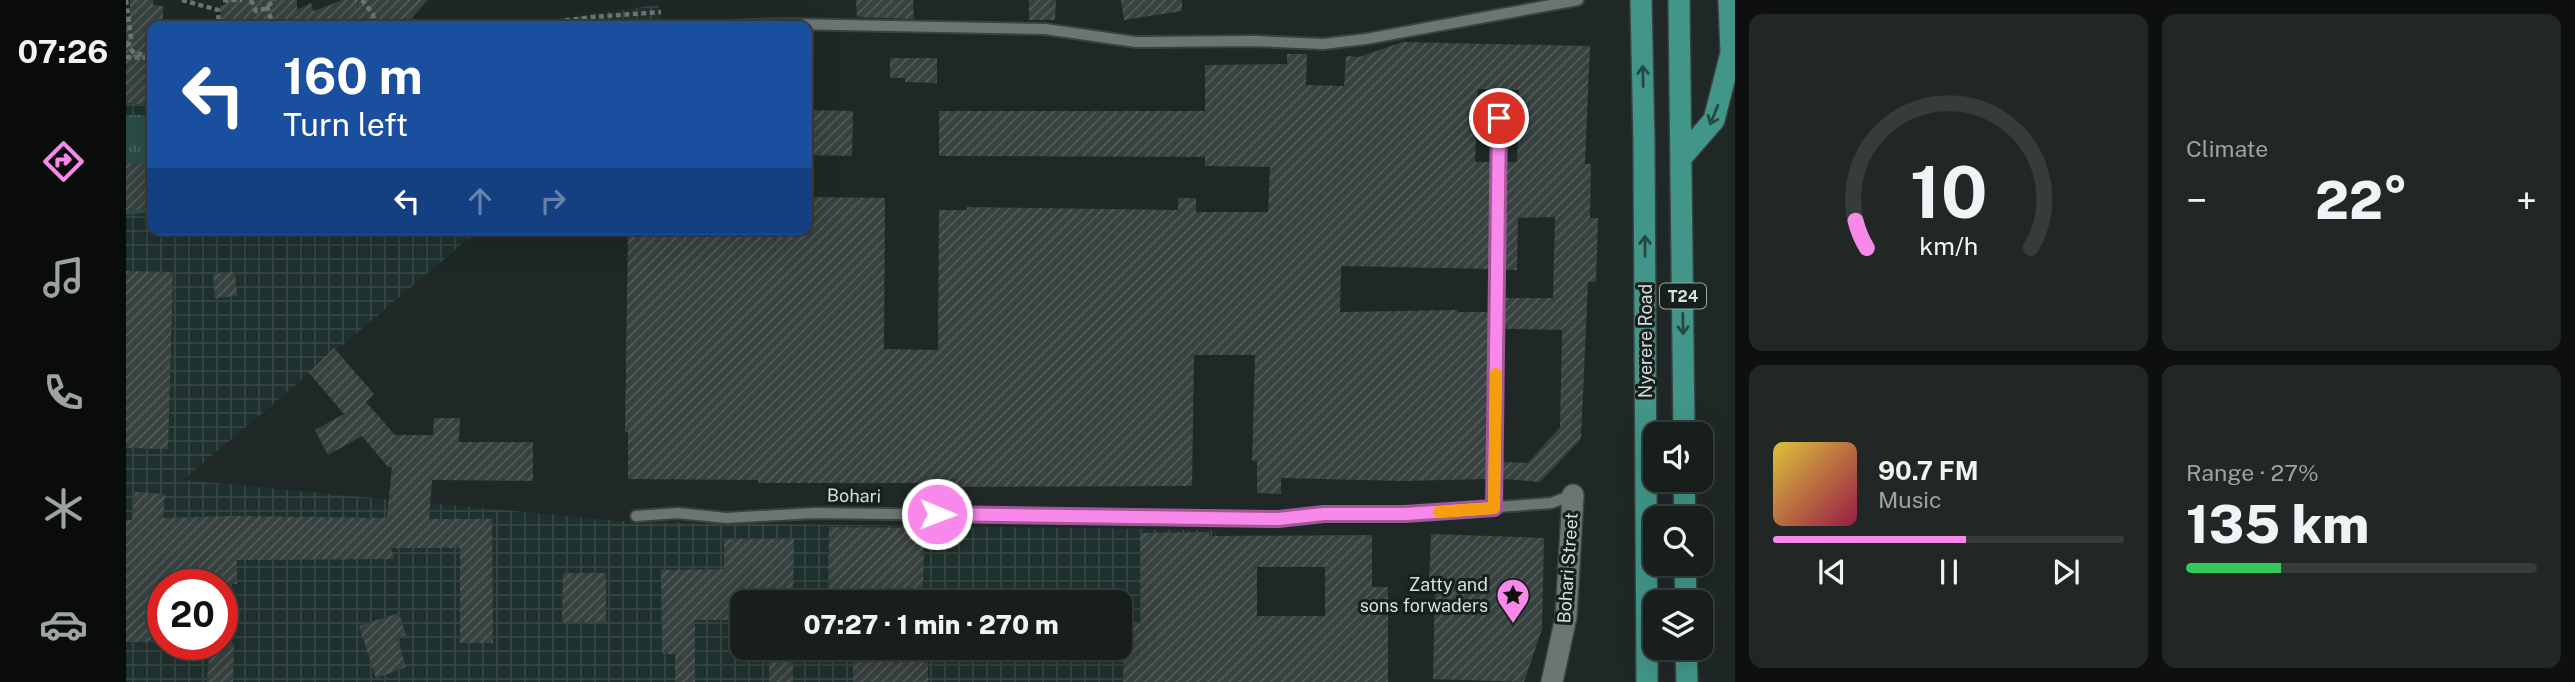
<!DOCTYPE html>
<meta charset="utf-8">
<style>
body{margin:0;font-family:"Public Sans",sans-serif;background:#202725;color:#f1f3f6;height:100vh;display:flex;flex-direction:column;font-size:26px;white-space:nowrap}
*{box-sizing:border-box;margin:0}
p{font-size:23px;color:#9ea2a3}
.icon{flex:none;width:38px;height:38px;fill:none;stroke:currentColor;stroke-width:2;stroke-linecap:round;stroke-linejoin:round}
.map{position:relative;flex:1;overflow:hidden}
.details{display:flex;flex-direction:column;gap:14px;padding:14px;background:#0d100f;width:840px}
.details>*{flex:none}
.top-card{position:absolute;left:21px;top:21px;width:665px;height:214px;border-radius:14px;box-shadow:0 7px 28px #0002,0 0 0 2px #363c3b;background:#1a4fa0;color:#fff;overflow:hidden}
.tools{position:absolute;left:1517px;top:422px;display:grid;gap:14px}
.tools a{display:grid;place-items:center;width:70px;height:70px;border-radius:14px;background:#171e1c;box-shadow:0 7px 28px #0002,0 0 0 2px #363c3b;font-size:35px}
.speed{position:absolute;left:21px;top:569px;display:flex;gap:14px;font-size:35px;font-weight:700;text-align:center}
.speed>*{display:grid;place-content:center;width:91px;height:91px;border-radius:50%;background:#171e1c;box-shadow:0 7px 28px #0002,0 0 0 2px #363c3b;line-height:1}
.speed .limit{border:10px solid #d22;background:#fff;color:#111}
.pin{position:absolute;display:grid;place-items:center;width:60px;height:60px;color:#fff;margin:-30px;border:4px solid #fff;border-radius:50%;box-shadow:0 2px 7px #0007}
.me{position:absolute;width:77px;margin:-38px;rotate:91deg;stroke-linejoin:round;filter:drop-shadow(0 0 5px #0008)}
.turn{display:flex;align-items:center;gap:24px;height:147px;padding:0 21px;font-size:32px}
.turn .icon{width:91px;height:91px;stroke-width:2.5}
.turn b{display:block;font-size:49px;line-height:60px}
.lanes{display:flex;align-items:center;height:66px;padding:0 21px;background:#0003;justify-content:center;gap:35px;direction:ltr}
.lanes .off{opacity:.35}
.big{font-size:52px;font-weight:800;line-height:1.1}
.details .card{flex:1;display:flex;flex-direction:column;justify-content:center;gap:10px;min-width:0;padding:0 24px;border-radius:14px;background:#202725}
.details .dial{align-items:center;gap:0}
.dial svg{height:182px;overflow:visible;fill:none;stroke:#363c3b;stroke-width:7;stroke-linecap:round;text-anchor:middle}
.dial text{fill:#f1f3f6;stroke:none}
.song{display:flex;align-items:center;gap:21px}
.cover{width:84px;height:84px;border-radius:10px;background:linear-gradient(135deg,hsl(50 70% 55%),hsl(340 70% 35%))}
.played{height:7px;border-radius:4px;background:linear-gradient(90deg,#f888ea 55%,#363c3b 55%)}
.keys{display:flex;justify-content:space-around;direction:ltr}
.heat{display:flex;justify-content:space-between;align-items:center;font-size:38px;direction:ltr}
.charge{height:10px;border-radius:5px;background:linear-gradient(90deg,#34c759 27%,#363c3b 0)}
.details .tiles{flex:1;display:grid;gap:14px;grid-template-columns:repeat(2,1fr)}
.trip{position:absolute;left:604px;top:590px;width:402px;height:70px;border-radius:14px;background:#171e1c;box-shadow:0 7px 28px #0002,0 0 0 2px #363c3b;font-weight:800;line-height:70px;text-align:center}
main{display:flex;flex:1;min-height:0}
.dock{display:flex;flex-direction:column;width:126px;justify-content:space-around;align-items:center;background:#090c0b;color:#9ea2a3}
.dock .icon{width:49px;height:49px}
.dock .active{color:#f888ea}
.dock b{font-size:32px;color:#f1f3f6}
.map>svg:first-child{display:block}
.industrial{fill:url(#industrial-grid);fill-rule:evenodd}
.grass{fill:url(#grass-tufts)}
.building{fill:url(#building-hatch);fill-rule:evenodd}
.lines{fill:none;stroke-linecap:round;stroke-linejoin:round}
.service-casing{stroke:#3a4240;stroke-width:14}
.minor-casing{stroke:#3a4240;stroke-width:24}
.trunk-casing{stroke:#3a4240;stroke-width:24}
.path{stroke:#6d7574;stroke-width:4.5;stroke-dasharray:5 3.5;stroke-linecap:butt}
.service{stroke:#6b7674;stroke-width:10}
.minor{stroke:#6b7674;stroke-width:21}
.trunk{stroke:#429589;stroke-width:21}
.oneway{stroke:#254843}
.route-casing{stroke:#a15898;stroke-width:18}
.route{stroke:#f888ea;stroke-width:12}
.slow{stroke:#f59e0b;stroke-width:12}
.labels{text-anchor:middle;stroke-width:6;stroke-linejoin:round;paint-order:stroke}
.shield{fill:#151f1d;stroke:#9ea5a3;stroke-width:2}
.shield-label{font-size:16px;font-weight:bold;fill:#d8dedd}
.street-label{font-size:18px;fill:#d8dedd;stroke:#151f1d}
.poi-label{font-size:18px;fill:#d8dedd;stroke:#151f1d;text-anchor:end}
</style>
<main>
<nav class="dock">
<b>07:26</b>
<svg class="icon active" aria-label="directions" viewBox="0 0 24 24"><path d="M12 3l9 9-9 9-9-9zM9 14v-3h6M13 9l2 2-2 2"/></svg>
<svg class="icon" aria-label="music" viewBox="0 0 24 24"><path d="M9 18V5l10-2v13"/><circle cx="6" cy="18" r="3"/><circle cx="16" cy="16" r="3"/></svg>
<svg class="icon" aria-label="phone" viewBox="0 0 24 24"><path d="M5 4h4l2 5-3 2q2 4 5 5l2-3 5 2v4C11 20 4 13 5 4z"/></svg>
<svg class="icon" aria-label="climate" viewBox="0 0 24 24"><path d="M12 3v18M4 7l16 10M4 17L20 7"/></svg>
<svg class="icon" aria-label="car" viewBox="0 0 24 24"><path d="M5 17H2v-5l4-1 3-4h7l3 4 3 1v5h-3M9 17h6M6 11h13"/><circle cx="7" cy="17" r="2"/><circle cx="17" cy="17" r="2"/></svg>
</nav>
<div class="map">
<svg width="1609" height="682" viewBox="0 0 1609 682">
<defs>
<pattern id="industrial-grid" width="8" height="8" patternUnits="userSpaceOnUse" patternTransform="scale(1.75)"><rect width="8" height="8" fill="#1f312e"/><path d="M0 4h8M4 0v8" fill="none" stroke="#344542"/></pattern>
<pattern id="grass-tufts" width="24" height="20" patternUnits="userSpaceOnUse" patternTransform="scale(1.75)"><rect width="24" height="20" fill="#2b4c46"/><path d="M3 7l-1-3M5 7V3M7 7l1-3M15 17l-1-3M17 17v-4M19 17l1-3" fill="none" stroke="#496560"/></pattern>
<pattern id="building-hatch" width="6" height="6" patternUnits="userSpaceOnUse" patternTransform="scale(1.75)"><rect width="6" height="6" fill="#37413f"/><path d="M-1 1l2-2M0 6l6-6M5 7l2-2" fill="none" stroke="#535c5a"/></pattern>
</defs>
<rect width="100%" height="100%" fill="#1f2826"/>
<g class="industrial">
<polygon points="532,5 538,26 377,26"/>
<path d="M0,47H26V229H354L57,480L504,522L1090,530L1101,682H0ZM37,584H96V644H37ZM616,602H994V648H616Z"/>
</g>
<polygon class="grass" points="0,115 26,115 26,212 0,215"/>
<g class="building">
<polygon points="4,0 27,0 27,5 37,6 37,26 26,26 26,105 0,103 0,16 4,16"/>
<polygon points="99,0 171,0 171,10 185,3 188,11 216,0 302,0 283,21 279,18 272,26 95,26 94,5 99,5"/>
<polygon points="730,0 787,0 788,19 731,17"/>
<polygon points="903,0 930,0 929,20 903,20"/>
<polygon points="995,0 1056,0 1056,11 998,20"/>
<polygon points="1277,42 1464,46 1459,164 1465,164 1464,218 1472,218 1470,282 1462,282 1455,439 1414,482 1377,479 1377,462 1402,463 1434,427 1436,330 1379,329 1379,298 1427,298 1429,217 1392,218 1391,270 1379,270 1380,162 1391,162 1393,90 1352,89 1349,162 1365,162 1364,269 1215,266 1214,312 1331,310 1331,312 1362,312 1360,462 1362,462 1361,479 1276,481 1155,478 1155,494 1131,493 1131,461 1126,461 1129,355 1068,355 1066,486 810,487 810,483 632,483 632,480 502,479 502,432 499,432 502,229 681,229 681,208 687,208 687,197 759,198 758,349 812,350 813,210 841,210 841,207 1052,210 1052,198 1070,198 1070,212 1142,212 1144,167 1079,166 1079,157 813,156 813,111 1079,111 1079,65 1161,64 1161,54 1181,54 1180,85 1218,86 1220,56 1233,57"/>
<polygon points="764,58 811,58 811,83 779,82 779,78 764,78"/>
<polygon points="681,110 727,111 726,156 681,155"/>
<rect x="0" y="163" width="26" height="47"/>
<polygon points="0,271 47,272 42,449 0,448"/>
<polygon points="109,272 111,296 89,298 87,274"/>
<polygon points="208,348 248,394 240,402 269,435 307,435 308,418 334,418 333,442 407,442 407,481 306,480 303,519 366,519 367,643 334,643 334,548 265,548 268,559 111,560 111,584 37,584 37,642 0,642 0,520 6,520 9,492 39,494 37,518 108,516 261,518 266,467 262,467 236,436 202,455 189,430 218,414 183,373"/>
<polygon points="703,527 798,528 797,602 702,602"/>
<path d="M1083,532V536L1246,535V587H1262V682H997L998,624H1015L1014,533ZM1131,567H1199V616H1131Z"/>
<polygon points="1305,534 1418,538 1416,629 1398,682 1307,679 1309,582 1303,582"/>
<polygon points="598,539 668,539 667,602 616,602 616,620 569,620 569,682 549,682 549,654 536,654 535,570 598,569"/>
<polygon points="437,573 480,573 480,622 436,622"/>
<polygon points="273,613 280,635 271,638 280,667 250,678 233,626"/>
<polygon points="84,644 108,644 107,682 81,682"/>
<polygon points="727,648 802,650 802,682 727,682"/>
<rect x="643" y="655" width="24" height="27"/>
</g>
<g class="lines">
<defs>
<g id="service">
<polyline points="596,26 663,24 919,29 1010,42 1128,41 1197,44 1240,39 1452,0"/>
<polyline points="1369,508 1373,118"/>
<polyline points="510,516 552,513 600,518 688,513 1152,519 1198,514 1279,514 1425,503 1447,495"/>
</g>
<polyline id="minor" points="1426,682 1440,617 1447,495"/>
<g id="trunk">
<polyline points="1515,0 1518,144 1521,682"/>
<polyline points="1553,0 1558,434"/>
<polyline points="1555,158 1588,120 1605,53 1603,0"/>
<polyline points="1558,480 1559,518"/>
<polyline points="1559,564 1560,602"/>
<polyline points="1560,648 1561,682"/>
</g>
</defs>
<use href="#service" class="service-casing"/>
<use href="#minor" class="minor-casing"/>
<use href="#trunk" class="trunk-casing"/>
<g class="path">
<polyline points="0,0 5,38 2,46 8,53 19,55 26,52"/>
<polyline points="56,0 92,10 93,26"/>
<polyline points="97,0 116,0"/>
<polyline points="125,0 130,11 138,9 149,0"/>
<polyline points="229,0 230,0"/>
<polyline points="236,0 247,14 248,26"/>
<polyline points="141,6 147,26"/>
<polyline points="397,26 467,17 535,12"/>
<polyline points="0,57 26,58"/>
</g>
<use href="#service" class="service"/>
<use href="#minor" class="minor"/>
<use href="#trunk" class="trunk"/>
</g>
<defs><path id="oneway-shaft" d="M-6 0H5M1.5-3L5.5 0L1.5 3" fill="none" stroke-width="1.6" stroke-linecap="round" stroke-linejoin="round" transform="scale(1.75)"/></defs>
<g class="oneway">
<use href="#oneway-shaft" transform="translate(1517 76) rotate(-91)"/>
<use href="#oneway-shaft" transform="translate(1588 115) rotate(112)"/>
<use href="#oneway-shaft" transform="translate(1519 246) rotate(-90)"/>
<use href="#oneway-shaft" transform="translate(1557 324) rotate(89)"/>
</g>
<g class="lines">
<defs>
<polyline id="route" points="811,514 1152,519 1198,514 1279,514 1368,508 1373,118"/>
</defs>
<use href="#route" class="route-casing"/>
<use href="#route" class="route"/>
<polyline class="slow" points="1313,512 1368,508 1370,374"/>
</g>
<defs>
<symbol id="sight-pin" viewBox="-11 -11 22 30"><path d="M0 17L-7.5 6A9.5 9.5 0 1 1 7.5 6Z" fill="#f888ea" stroke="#151f1d"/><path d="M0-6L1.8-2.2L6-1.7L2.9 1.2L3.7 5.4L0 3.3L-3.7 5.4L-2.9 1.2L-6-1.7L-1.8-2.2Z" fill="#111"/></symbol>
</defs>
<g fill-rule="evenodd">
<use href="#sight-pin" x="1368" y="576" width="38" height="52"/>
</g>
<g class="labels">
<rect class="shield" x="1534" y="283.5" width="46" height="25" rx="5"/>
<g class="shield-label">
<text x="1557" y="302">T24</text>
</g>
<g class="street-label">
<text transform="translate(1520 341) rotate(-90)" y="6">Nyerere Road</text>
<text transform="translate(728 496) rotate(1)" y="6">Bohari</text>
<text transform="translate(1442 568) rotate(-86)" y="6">Bohari Street</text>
</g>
<g class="poi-label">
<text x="1362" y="591">Zatty and<tspan x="1362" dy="21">sons forwaders</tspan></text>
</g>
</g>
</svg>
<div class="tools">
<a><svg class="icon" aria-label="sound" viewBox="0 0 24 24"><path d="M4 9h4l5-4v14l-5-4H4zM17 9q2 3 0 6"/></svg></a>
<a><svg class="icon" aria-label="search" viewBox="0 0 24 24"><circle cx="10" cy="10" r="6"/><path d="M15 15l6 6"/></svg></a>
<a><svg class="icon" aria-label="layers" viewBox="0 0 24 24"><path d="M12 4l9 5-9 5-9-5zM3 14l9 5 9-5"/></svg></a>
</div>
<div class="speed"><div class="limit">20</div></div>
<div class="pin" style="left:1373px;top:118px;background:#d93025"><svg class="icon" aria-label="arrive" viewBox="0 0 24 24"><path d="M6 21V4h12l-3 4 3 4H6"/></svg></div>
<svg class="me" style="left:811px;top:514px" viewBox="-20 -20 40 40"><circle r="17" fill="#f888ea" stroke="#fff" stroke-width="3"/><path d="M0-11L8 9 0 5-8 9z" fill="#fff"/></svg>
<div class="trip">07:27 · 1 min · 270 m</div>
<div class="top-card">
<div class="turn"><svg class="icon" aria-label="left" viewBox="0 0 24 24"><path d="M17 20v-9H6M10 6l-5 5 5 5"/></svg><div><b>160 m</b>Turn left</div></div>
<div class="lanes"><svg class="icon" aria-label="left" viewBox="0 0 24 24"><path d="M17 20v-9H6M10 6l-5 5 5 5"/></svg><svg class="icon off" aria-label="ahead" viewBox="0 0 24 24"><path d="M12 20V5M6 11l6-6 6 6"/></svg><svg class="icon off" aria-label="right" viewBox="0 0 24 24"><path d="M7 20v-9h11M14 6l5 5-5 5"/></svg></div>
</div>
</div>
<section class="details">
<div class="tiles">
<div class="card dial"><svg viewBox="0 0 100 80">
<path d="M14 69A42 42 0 1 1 86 69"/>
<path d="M14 69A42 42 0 0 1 9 57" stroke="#f888ea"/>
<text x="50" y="56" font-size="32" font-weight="700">10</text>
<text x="50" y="72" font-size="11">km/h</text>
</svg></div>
<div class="card"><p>Climate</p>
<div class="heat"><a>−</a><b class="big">22°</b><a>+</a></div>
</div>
<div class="card">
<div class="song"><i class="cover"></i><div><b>90.7 FM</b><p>Music</p></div></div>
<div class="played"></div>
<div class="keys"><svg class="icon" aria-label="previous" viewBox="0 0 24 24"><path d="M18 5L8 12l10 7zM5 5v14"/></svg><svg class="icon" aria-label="pause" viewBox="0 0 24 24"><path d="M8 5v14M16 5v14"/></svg><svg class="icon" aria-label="next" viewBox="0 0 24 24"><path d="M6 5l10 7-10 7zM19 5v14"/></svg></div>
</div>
<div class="card"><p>Range · 27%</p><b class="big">135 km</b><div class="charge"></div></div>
</div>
</section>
</main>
